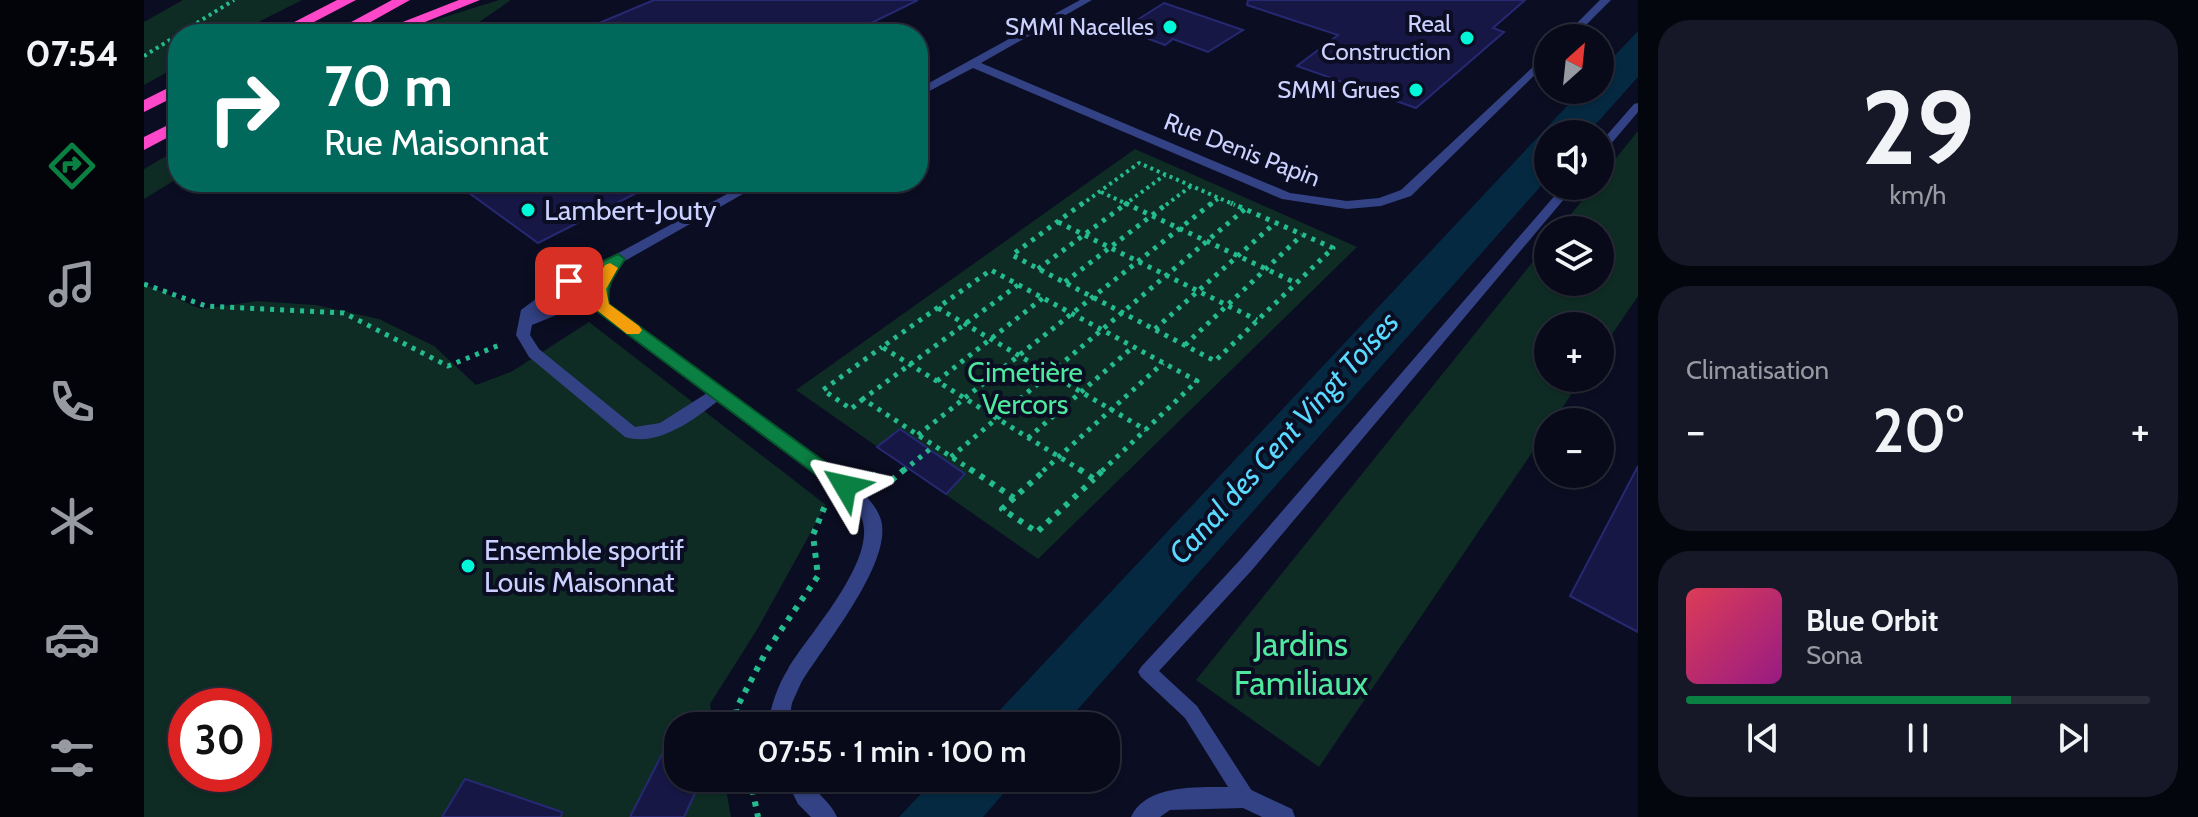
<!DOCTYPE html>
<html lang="fr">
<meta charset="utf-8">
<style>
body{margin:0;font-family:Cabin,sans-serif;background:#161827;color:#f1f3f6;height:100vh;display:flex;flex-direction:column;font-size:30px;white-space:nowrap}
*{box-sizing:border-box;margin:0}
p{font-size:26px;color:#989aa2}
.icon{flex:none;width:44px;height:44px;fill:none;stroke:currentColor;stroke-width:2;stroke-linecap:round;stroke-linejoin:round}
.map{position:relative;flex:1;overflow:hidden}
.sheet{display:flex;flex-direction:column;gap:20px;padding:20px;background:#04060e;width:560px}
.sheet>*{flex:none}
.top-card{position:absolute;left:24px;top:24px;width:760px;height:168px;border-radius:32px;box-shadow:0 2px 6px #0004,0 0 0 2px #292b39;background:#00695c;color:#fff;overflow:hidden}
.needle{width:52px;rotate:27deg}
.buttons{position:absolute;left:1390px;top:24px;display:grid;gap:16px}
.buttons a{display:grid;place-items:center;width:80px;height:80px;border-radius:50%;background:#080a1a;box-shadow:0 2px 6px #0004,0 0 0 2px #292b39;font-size:40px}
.speed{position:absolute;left:24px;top:688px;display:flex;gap:16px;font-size:40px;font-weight:700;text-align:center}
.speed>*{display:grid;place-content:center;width:104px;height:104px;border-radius:50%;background:#080a1a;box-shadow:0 2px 6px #0004,0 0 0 2px #292b39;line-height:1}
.speed .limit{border:12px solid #d22;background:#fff;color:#111}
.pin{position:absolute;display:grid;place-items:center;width:68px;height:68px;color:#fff;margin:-34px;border-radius:16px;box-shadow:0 4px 12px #0006}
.me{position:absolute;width:88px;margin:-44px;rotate:306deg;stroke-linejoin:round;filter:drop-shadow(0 0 6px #0008)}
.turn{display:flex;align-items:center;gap:28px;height:168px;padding:0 24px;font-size:36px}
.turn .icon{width:104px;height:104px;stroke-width:2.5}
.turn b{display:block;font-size:56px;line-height:68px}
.big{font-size:60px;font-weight:600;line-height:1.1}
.sheet .widget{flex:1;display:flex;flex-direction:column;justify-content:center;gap:12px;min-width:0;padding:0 28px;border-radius:32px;background:#161827}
.sheet .dial{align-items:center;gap:0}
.dial b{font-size:104px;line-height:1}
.song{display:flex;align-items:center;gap:24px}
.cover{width:96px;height:96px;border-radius:12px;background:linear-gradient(135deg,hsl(350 70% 55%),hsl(310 70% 35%))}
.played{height:8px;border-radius:4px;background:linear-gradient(90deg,#0b8043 70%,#292b39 70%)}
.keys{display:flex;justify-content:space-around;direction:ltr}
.heat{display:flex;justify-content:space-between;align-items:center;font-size:44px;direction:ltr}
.trip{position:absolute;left:520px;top:712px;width:456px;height:80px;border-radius:32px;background:#080a1a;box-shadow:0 2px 6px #0004,0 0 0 2px #292b39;font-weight:600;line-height:80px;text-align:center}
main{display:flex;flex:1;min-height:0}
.tabs{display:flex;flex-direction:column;width:144px;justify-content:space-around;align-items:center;background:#03040a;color:#989aa2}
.tabs .icon{width:56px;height:56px}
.tabs .current{color:#0b8043}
.tabs b{font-size:36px;color:#f1f3f6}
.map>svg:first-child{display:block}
.green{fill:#0e2c24;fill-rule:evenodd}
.water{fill:#052941}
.building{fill:#161744;stroke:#262972;stroke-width:2}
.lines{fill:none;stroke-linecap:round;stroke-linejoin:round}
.path-far2{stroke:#24bb8f;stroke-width:4;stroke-dasharray:3 4;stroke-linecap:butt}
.path-far1{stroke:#24bb8f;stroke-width:5;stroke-dasharray:4 6;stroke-linecap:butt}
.path{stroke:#24bb8f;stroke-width:6;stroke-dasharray:5 7;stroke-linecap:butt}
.service{fill:#334284;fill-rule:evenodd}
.minor{fill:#334284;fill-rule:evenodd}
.motorway{fill:#ff47ca;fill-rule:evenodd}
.route{fill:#0b8043;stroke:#07532c;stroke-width:2}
.slow{fill:#f59e0b}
.poi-dot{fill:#00f7d7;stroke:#0b0d22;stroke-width:3}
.labels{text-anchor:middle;stroke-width:8;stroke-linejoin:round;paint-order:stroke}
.far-poi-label{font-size:24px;fill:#ccd2ff;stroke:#0b0d22;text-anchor:end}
.far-street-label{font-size:24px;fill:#ccd2ff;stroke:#0b0d22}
.poi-label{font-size:28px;fill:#ccd2ff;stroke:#0b0d22;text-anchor:start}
.park-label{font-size:28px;fill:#4fe89f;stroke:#0b0d22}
.water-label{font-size:30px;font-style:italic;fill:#5ad9ff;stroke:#0b0d22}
.near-park-label{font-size:34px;fill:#4fe89f;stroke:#0b0d22}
</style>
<main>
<nav class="tabs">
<b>07:54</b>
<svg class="icon current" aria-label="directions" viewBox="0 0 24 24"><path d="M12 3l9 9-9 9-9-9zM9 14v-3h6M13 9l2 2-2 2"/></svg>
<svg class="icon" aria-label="music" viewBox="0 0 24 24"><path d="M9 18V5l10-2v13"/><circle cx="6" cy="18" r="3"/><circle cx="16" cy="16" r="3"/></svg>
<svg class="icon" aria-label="phone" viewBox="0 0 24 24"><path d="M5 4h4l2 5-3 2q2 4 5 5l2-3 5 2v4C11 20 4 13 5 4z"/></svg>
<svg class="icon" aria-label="climate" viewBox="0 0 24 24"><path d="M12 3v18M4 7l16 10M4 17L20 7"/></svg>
<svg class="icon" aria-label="car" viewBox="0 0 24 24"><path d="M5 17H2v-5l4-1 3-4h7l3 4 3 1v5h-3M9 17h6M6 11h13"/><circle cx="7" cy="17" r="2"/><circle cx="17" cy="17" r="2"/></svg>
<svg class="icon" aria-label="filters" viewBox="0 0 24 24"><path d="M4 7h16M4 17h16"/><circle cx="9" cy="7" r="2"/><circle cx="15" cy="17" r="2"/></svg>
</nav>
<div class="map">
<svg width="1494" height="817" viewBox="0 0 1494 817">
<rect width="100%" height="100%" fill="#0b0d22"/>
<g class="green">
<polygon points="39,0 158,0 91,34 34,34 34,66 0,85 0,22"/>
<polygon points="355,0 367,0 318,34 259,34 288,21"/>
<polygon points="1494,131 1494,296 1456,352 1456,326 1404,326 1404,378 1438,378 1409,422 1404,422 1404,429 1175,767 1052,680 1404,243 1404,282 1456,282 1456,230 1414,230 1450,186 1456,186 1456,178"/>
<polygon points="34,149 34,178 0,199 0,169"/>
<polygon points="991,149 1213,247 894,559 652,390"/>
<path d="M0,284L57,309L113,301L172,305L235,319L290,346L332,385L367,372L445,322L682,505L614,628L566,704L570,726H534V778H580L587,817H0ZM42,706H110V774H42Z"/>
</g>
<g class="water">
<polygon points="1494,31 1494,77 1443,134 1404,134 1404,178 919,726 841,726 1438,90 1456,90 1456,71"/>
<polygon points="792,778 873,778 839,817 755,817"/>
</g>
<g class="building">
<polygon points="510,0 774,0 705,34 429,34"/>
<polygon points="1104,0 1381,0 1349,28 1360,32 1272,108 1153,66 1194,35 1103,5"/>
<polygon points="1020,3 1099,30 1064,52 1029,39 1021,45 979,29"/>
<polygon points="310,182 514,182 394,243"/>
<polygon points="756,429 821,474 802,494 733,447"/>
<polygon points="1494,466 1494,632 1426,596"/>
<polygon points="534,723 534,778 558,778 540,817 486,817"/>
<polygon points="321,779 418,812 417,817 298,817"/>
</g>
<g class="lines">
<g class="path-far2">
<polyline points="35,34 90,0"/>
<polyline points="0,56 34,35"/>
<polyline points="957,192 985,205"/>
<polyline points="937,205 995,163 1091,205"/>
<polyline points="980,205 1021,175"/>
<polyline points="1022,205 1047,186"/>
<polyline points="1066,205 1075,198"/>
</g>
<g class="path-far1">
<polyline points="939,203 868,255 1071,361 1189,248 1087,203"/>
<polyline points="981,203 1152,283"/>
<polyline points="914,222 1113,320"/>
<polyline points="894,269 983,203"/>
<polyline points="921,282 1024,203"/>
<polyline points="0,284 62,306 200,313 304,366 358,344"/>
<polyline points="794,308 1002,430"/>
<polyline points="1011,329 1131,223"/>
<polyline points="1041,345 1158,235"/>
<polyline points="793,381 899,298"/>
<polyline points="719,399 707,409 679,390 738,347"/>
<polyline points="774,435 1068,203"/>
<polyline points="884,438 989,347"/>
<polyline points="807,457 1101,209"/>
<polyline points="759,471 790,446"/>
<polyline points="829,471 719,399 874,285"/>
<polyline points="899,471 1019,363"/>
<polyline points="938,471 738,347 847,270 1053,381 958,471"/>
</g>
<g class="path">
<polyline points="826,469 870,498 902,469"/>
<polyline points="935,469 950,479 960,469"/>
<polyline points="728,474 743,484 761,469"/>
<polyline points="870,498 858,509 893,532 950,479"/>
<polyline points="595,726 592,709 622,652 674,576 669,535 683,501"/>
<polyline points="606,778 614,817"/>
</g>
<g class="service">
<polygon points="1494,103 1494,112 1460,152 1456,153 1456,143 1490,104"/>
<polygon points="1419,186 1431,186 1108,570 1015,671 1053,706 1108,791 1111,797 1108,803 1101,806 1094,803 1041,718 997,677 994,672 997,667 1096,560"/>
</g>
<g class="minor">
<polygon points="936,0 948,0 837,63 1146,193 1203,201 1235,198 1257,190 1404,53 1404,62 1267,196 1237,206 1203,209 1138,199 829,68 774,97 774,89"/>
<polygon points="1456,0 1467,0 1429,38 1418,38"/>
<path d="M605,182H620L479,262C468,276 463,287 464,305L707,481C719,493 732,504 737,520C749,563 679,646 657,683L648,703L644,726H624C627,705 633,687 644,669C664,634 744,550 713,510C698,490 677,477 657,463C629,442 602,421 574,401C549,420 515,447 481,437L385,357L372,335L377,310L420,278L469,256ZM457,272L450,287L449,302H427L394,311L430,284ZM437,311H453L563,393L516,423L491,427L395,349L386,335L388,325L415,314Z"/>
<path d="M641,778H663C671,793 687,802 693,817H667L654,804Z"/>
<path d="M1101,787L1148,809L1151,817H1118L1099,808L1026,810L1016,817H987C1003,780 1068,788 1101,787Z"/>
</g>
<g class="motorway">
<polygon points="193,0 212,0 147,34 127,34"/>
<polygon points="248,0 266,0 205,34 185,34"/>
<polygon points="315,0 336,0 251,34 228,34"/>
<polygon points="34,83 34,95 0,112 0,100"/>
<polygon points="34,120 34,132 0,150 0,137"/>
</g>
</g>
<path class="route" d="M474,254L481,259C470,276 462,284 465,304L707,481L710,486L707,491H694L451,310L446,289L453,275L425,286L417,281Z"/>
<polygon class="slow" points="466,263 474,268 462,289 465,304 495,326 498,330 495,334 483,334 449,307 446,289 461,265"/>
<g class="poi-dot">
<circle cx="1026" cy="27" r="8"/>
<circle cx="1323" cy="38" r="8"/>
<circle cx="1272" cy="90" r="8"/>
<circle cx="384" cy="210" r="8"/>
<circle cx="324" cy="566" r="8"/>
</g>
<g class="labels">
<g class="far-poi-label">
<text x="1307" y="32">Real<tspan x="1307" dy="28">Construction</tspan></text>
<text x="1010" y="35">SMMI Nacelles</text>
<text x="1256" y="98">SMMI Grues</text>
</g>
<g class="far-street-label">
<text transform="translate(1098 150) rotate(21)" y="8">Rue Denis Papin</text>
</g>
<g class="poi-label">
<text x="400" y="220">Lambert-Jouty</text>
<text x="340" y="560">Ensemble sportif<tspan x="340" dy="32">Louis Maisonnat</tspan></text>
</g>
<g class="park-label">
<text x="881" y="382">Cimetière<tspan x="881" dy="32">Vercors</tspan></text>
</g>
<g class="water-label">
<text transform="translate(1140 438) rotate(-48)" y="10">Canal des Cent Vingt Toises</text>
</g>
<g class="near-park-label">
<text x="1157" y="656">Jardins<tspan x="1157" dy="39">Familiaux</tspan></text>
</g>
</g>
</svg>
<div class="buttons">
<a><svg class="needle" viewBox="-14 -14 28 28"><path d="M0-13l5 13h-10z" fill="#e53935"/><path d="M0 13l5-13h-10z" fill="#989aa2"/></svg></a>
<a><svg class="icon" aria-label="sound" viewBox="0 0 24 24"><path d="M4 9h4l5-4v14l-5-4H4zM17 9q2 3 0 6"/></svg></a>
<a><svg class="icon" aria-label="layers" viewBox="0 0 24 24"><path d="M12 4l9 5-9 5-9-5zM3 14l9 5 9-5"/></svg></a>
<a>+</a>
<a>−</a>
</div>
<div class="speed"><div class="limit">30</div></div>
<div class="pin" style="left:425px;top:281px;background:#d93025"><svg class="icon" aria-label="arrive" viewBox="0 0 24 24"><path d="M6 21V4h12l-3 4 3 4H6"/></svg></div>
<svg class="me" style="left:701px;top:486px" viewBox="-20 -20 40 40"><path d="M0-17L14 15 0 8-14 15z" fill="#0b8043" stroke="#fff" stroke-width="4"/></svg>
<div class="trip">07:55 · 1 min · 100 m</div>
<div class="top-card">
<div class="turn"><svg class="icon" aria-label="right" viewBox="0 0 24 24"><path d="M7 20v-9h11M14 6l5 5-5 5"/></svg><div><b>70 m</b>Rue Maisonnat</div></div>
</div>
</div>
<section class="sheet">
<div class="widget dial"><b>29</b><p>km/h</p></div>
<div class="widget"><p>Climatisation</p>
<div class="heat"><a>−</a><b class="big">20°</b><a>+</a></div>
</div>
<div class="widget">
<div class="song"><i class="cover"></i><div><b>Blue Orbit</b><p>Sona</p></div></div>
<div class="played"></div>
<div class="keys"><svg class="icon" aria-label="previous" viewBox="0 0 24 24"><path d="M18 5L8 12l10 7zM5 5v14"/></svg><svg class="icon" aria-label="pause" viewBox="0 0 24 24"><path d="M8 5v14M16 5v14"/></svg><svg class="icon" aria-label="next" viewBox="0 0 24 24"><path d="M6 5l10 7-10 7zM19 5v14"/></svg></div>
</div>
</section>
</main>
